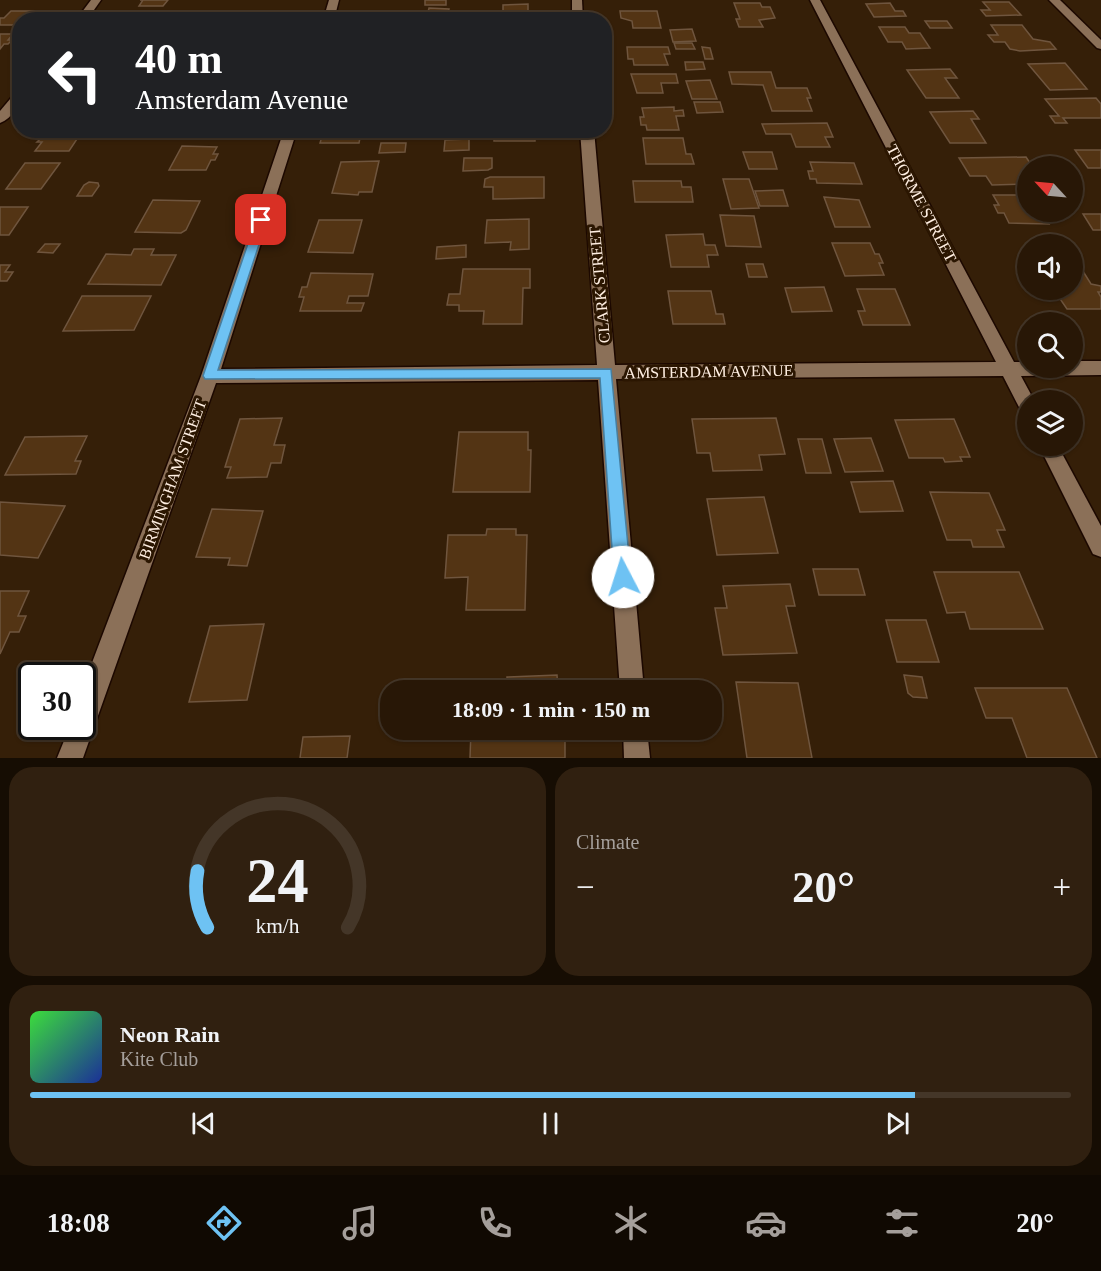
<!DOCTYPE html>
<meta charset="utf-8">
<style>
body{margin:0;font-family:Georgia,serif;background:#302010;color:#f1f3f6;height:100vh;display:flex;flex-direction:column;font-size:22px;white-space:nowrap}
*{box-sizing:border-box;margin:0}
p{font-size:20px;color:#a59f9b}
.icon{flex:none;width:33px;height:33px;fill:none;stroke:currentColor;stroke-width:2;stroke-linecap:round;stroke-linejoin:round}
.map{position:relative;height:758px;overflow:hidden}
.sheet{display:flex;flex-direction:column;gap:9px;padding:9px;background:#160d03;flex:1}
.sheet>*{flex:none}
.top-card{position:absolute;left:12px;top:12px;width:600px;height:126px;border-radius:24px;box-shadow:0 2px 4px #0004,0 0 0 2px #443628;background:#202124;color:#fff;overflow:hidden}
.needle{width:39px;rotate:296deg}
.controls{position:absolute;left:1017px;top:156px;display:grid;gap:12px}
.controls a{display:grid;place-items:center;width:66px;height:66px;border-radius:50%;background:#281706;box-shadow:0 2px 4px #0004,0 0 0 2px #443628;font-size:30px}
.speed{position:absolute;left:18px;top:662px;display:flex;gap:12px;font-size:30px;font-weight:700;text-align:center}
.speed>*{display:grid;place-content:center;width:78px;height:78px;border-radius:50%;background:#281706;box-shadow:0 2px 4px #0004,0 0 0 2px #443628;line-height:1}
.speed .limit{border:3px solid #111;border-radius:9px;background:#fff;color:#111}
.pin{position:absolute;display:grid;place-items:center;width:51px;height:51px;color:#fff;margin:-26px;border-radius:12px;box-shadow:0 3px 9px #0006}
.me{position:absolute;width:66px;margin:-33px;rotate:355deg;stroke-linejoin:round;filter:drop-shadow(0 0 4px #0008)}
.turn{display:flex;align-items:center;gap:21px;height:126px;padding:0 24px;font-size:27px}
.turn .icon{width:78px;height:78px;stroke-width:2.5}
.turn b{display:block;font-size:42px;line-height:51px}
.big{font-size:45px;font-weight:700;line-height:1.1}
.sheet .card{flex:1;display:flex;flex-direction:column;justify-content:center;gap:9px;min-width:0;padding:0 21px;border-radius:24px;background:#302010}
.sheet .dial{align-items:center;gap:0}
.dial svg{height:156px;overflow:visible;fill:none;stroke:#443628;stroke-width:7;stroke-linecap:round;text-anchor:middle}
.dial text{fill:#f1f3f6;stroke:none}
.song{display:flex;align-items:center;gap:18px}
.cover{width:72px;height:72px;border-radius:9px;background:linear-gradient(135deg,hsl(120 70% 55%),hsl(230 70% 35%))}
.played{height:6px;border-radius:3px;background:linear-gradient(90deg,#6ec2f3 85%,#443628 85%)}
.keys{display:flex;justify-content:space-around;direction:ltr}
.heat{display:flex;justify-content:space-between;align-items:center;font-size:33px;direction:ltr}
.sheet .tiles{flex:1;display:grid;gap:9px;grid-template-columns:1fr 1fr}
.card:last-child{grid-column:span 2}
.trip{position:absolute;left:380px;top:680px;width:342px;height:60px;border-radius:24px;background:#281706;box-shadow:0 2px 4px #0004,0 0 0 2px #443628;font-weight:700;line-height:60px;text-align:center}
.menu{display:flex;height:96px;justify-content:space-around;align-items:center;background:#100902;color:#a59f9b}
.menu .icon{width:42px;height:42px}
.menu .active{color:#6ec2f3}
.menu b{font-size:27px;color:#f1f3f6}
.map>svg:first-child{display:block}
.building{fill:#533414;stroke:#6f553e;stroke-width:1.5}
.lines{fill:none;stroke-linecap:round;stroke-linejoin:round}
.street-casing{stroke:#1c0800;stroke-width:3}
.street{fill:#8b7058;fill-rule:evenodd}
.route{fill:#6ec2f3;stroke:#487e9e;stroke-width:1.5}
.labels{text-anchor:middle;stroke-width:6;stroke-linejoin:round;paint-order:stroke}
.street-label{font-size:16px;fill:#ffefe2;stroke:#2b1601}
</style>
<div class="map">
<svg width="1101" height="758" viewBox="0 0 1101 758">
<rect width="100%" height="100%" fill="#351f08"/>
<g class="building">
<polygon points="140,0 168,0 163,6 139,6 143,0"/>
<rect x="425" y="0" width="21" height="5"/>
<polygon points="983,2 1009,2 1021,15 986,16 981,10 990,10"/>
<polygon points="734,3 760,3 762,7 770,7 775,18 759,20 763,27 739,27 736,19 740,19"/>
<polygon points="890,3 895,11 903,11 906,16 874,17 866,4"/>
<polygon points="528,4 528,19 534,20 499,20 503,19 503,5"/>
<polygon points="429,8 449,9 447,20 426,20"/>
<polygon points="11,11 38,11 34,16 38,16 35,19 20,20 20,25 0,25 0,18 4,18"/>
<polygon points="620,11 657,11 661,28 633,28 632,21 621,18"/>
<polygon points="372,13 396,13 394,20 364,20 365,15"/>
<polygon points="925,21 947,21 952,28 930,28"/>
<polygon points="991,25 1022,25 1033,39 1050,42 1056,49 1020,51 1010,49 1005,42 994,42 988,35 998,35"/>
<polygon points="879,27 905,27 909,33 920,33 930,48 906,49 902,42 888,42"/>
<polygon points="692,29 696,41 673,42 670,30"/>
<polygon points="0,34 13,34 8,40 12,40 8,44 4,44 0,49"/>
<polygon points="674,43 692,43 695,49 676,49"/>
<polygon points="627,47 668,47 670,54 664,54 668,65 634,65 633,59 628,59"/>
<polygon points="702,47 710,48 713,59 705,59"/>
<polygon points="685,62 703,62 705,69 686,70"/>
<polygon points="1065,63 1087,89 1050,90 1028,64"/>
<polygon points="950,69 957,78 945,78 959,98 926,98 907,70"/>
<polygon points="729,72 771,72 776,88 807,88 811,98 807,98 812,111 772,111 763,85 732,84"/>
<polygon points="631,74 676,74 678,83 661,83 663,93 637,93"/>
<polygon points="710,80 717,99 692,99 686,81"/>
<polygon points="1096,98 1101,104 1101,118 1063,118 1067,123 1055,123 1050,116 1059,116 1045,99"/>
<polygon points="694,102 720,102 723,112 697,113"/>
<polygon points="674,107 674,111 683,110 684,116 676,116 679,130 647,130 646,125 641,125 640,117 644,117 642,108"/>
<polygon points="973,111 979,119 971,119 986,143 950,143 930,112"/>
<polygon points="827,123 833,137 825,137 830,147 796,147 791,134 766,134 762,124"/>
<polygon points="50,130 83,130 69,151 35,151 42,142 37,142"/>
<polygon points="324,130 372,130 371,138 360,138 359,143 320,143"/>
<rect x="494" y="130" width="41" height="11"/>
<polygon points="643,138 683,138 686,154 691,154 694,164 646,164"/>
<polygon points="469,139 469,150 444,151 445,140"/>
<polygon points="381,143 406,143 405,152 379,153"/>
<polygon points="182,146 217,147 213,154 218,154 215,160 211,160 206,170 169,170"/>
<polygon points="1075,150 1101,150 1101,168 1088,168"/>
<polygon points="743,152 772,152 777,169 749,169"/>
<polygon points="1026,157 1032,166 1028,166 1028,171 1023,171 1028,178 1028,184 992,185 986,176 970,176 959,158"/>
<polygon points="464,158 492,158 492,168 488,170 463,171"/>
<polygon points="379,161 372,192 359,192 358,195 332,193 341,162"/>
<polygon points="810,162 854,163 862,184 817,183 816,179 810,179 808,171 813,171"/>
<polygon points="25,163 60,163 41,189 6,189"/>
<polygon points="490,177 544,177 544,198 493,199 493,187 484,187 485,179"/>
<polygon points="723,179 749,179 759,208 731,209"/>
<polygon points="633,181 681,181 682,187 691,187 693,202 635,202"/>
<polygon points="89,182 98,183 99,186 92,196 77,196 84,185"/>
<polygon points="783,190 788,206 760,206 755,191"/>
<polygon points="993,195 1028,195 1028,212 1042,212 1049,224 1009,223 1004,213 998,213 994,205 999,205"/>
<polygon points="824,197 859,200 870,227 835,227"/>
<polygon points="153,200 200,201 186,230 181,233 135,232"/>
<polygon points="0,207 28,207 9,235 0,235"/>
<polygon points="1083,214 1101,214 1101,230 1093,230"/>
<polygon points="720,215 754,216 761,247 726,246"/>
<polygon points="529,219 529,249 510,250 511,242 485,243 487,220"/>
<polygon points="319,220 362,220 353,253 308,252"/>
<polygon points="703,234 705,245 715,245 718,255 707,255 709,267 671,267 666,235"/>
<polygon points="1029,242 1063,242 1064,244 1031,244"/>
<polygon points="832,243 870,243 875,254 879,254 883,263 879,263 884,275 845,276"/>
<polygon points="45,244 60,244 53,253 38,252"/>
<polygon points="466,245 466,257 436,259 437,247"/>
<polygon points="134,249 154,249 151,255 176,255 161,285 88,284 106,254 131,255"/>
<polygon points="746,264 763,264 767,277 749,277"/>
<polygon points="0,265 10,265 5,272 13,272 7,281 0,281"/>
<polygon points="1072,268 1081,268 1091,284 1101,286 1101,292 1098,292 1101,297 1101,309 1067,309 1054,290 1072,290"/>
<polygon points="463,269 530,269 530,288 523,288 522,324 483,324 484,311 459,311 459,305 447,305 449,294 460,294"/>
<polygon points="311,273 373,274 368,296 349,296 347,303 364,303 361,311 300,311 304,297 299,297 302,287 307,287"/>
<polygon points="824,287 832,311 792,312 785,288"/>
<polygon points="857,289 895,289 910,325 863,325 858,311 865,311"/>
<polygon points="668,291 711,291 716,314 723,314 725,324 673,324"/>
<polygon points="82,296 151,296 134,330 63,331"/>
<polygon points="282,418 274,445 285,445 281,463 271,463 267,477 227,478 231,467 225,467 240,419"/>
<polygon points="776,418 785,454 759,455 762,470 713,471 710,453 697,453 692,419"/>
<polygon points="954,419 970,457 960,457 962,461 945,462 943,458 909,458 895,420"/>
<polygon points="459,432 528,432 528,450 531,450 530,492 453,492"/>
<polygon points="87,436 75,461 81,461 76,474 5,475 25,437"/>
<polygon points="871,438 883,471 845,472 834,439"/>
<polygon points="798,439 822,439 831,473 806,473"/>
<polygon points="893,481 903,511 860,512 851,482"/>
<polygon points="930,492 989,493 1005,530 997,530 1004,547 973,547 971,540 947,540"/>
<polygon points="764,497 778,553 717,555 707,499"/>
<polygon points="0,502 65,506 38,558 0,555"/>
<polygon points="212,509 263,511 247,566 228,565 230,558 196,557"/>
<polygon points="487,529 516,529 516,535 527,535 525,610 466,610 468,577 445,578 448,535 486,535"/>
<polygon points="813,569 858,569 865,595 819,595"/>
<polygon points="934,572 1019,572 1043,629 970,629 965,612 947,613"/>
<polygon points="790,584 795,606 786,606 797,653 723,655 715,608 727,608 723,586"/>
<polygon points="0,591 29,591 18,616 26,616 19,632 10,632 0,654"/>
<polygon points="886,620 926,620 939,662 897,662"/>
<polygon points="264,624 247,700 189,702 210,626"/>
<polygon points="557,675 558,690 507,690 507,677"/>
<polygon points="904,675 922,677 927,698 913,697 908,693"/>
<polygon points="736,682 798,683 812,758 747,758"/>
<polygon points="975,688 1067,688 1097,758 1027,758 1012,718 986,718"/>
<polygon points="565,729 565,758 470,758 471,730"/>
<polygon points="350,736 347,758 300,758 303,737"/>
</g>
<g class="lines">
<defs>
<g id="street">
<polygon points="91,0 101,0 87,20 76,20"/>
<polygon points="329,0 339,0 334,20 323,20"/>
<polygon points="572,0 582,0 583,20 572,20"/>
<polygon points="810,0 820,0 1014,362 1028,362 1028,368 1072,368 1072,361 1101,361 1101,375 1021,376 1034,400 1028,400 1028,413 1021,411 1003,376 616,379 644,690 620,690 598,380 216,383 83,758 57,758 70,726 82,726 82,689 201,376 284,130 297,130 221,369 597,365 580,130 594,130 615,365 996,362"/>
<polygon points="1049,0 1060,0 1101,40 1101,49 1097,48"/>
<path d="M20,91C20,104 13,118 0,123V111L16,92Z"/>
<polygon points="1039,446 1058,446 1101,526 1101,557 1093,554"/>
<polygon points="623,729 647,729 650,758 624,758"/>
</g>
</defs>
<use href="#street" class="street-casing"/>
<use href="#street" class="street"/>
</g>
<polygon class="route" points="261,216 267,220 218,370 611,369 631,577 629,582 623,585 617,582 614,577 600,378 205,379 203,376 256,220"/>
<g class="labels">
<g class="street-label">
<text transform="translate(922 203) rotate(62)" y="6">THORME STREET</text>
<text transform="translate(599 285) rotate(-95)" y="6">CLARK STREET</text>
<text transform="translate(709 371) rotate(-1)" y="6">AMSTERDAM AVENUE</text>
<text transform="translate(172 479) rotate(-70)" y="6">BIRMINGHAM STREET</text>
</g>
</g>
</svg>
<div class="controls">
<a><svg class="needle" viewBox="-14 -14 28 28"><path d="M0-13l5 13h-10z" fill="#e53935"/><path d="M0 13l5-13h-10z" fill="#a59f9b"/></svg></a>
<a><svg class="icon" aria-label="sound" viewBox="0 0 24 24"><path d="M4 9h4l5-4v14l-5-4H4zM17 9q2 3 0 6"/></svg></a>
<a><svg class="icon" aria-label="search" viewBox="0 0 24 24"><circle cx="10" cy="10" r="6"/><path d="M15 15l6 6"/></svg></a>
<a><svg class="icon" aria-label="layers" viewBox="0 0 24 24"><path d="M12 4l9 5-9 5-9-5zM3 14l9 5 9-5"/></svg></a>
</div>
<div class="speed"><div class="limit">30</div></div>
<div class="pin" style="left:261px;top:220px;background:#d93025"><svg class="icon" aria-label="arrive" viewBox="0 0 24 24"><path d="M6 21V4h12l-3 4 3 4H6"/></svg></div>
<svg class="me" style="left:623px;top:577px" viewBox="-20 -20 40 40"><circle r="19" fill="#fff"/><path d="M0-13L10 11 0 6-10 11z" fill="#6ec2f3"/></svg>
<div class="trip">18:09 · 1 min · 150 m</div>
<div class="top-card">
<div class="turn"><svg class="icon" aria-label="left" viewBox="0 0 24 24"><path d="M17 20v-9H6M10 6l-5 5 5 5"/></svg><div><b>40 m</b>Amsterdam Avenue</div></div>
</div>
</div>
<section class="sheet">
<div class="tiles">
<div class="card dial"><svg viewBox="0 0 100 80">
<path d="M14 69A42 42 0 1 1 86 69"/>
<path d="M14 69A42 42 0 0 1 9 40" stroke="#6ec2f3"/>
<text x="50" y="56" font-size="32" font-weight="700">24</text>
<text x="50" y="72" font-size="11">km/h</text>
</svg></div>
<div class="card"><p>Climate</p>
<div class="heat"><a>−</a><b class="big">20°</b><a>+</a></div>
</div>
<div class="card">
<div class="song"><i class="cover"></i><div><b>Neon Rain</b><p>Kite Club</p></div></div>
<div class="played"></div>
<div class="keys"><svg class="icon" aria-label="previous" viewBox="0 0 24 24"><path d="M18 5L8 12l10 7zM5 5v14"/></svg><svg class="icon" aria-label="pause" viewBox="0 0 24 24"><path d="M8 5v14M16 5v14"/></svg><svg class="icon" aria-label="next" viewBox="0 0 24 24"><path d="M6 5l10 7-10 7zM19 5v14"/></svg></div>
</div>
</div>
</section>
<nav class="menu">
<b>18:08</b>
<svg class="icon active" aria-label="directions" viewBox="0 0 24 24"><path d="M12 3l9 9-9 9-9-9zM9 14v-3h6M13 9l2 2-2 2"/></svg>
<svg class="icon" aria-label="music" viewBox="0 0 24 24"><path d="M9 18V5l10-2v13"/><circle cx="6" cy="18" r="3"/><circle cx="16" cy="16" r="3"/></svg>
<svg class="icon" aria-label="phone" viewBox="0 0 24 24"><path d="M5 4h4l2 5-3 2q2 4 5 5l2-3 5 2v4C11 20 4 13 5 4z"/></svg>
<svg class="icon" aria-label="climate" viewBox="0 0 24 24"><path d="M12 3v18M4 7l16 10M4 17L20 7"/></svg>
<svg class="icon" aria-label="car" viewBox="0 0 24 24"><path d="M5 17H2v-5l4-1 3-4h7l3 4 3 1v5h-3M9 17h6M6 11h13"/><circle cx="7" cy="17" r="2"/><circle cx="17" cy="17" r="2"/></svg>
<svg class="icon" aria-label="filters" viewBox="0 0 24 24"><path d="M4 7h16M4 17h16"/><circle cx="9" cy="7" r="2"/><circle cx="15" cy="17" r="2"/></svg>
<b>20°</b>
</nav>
